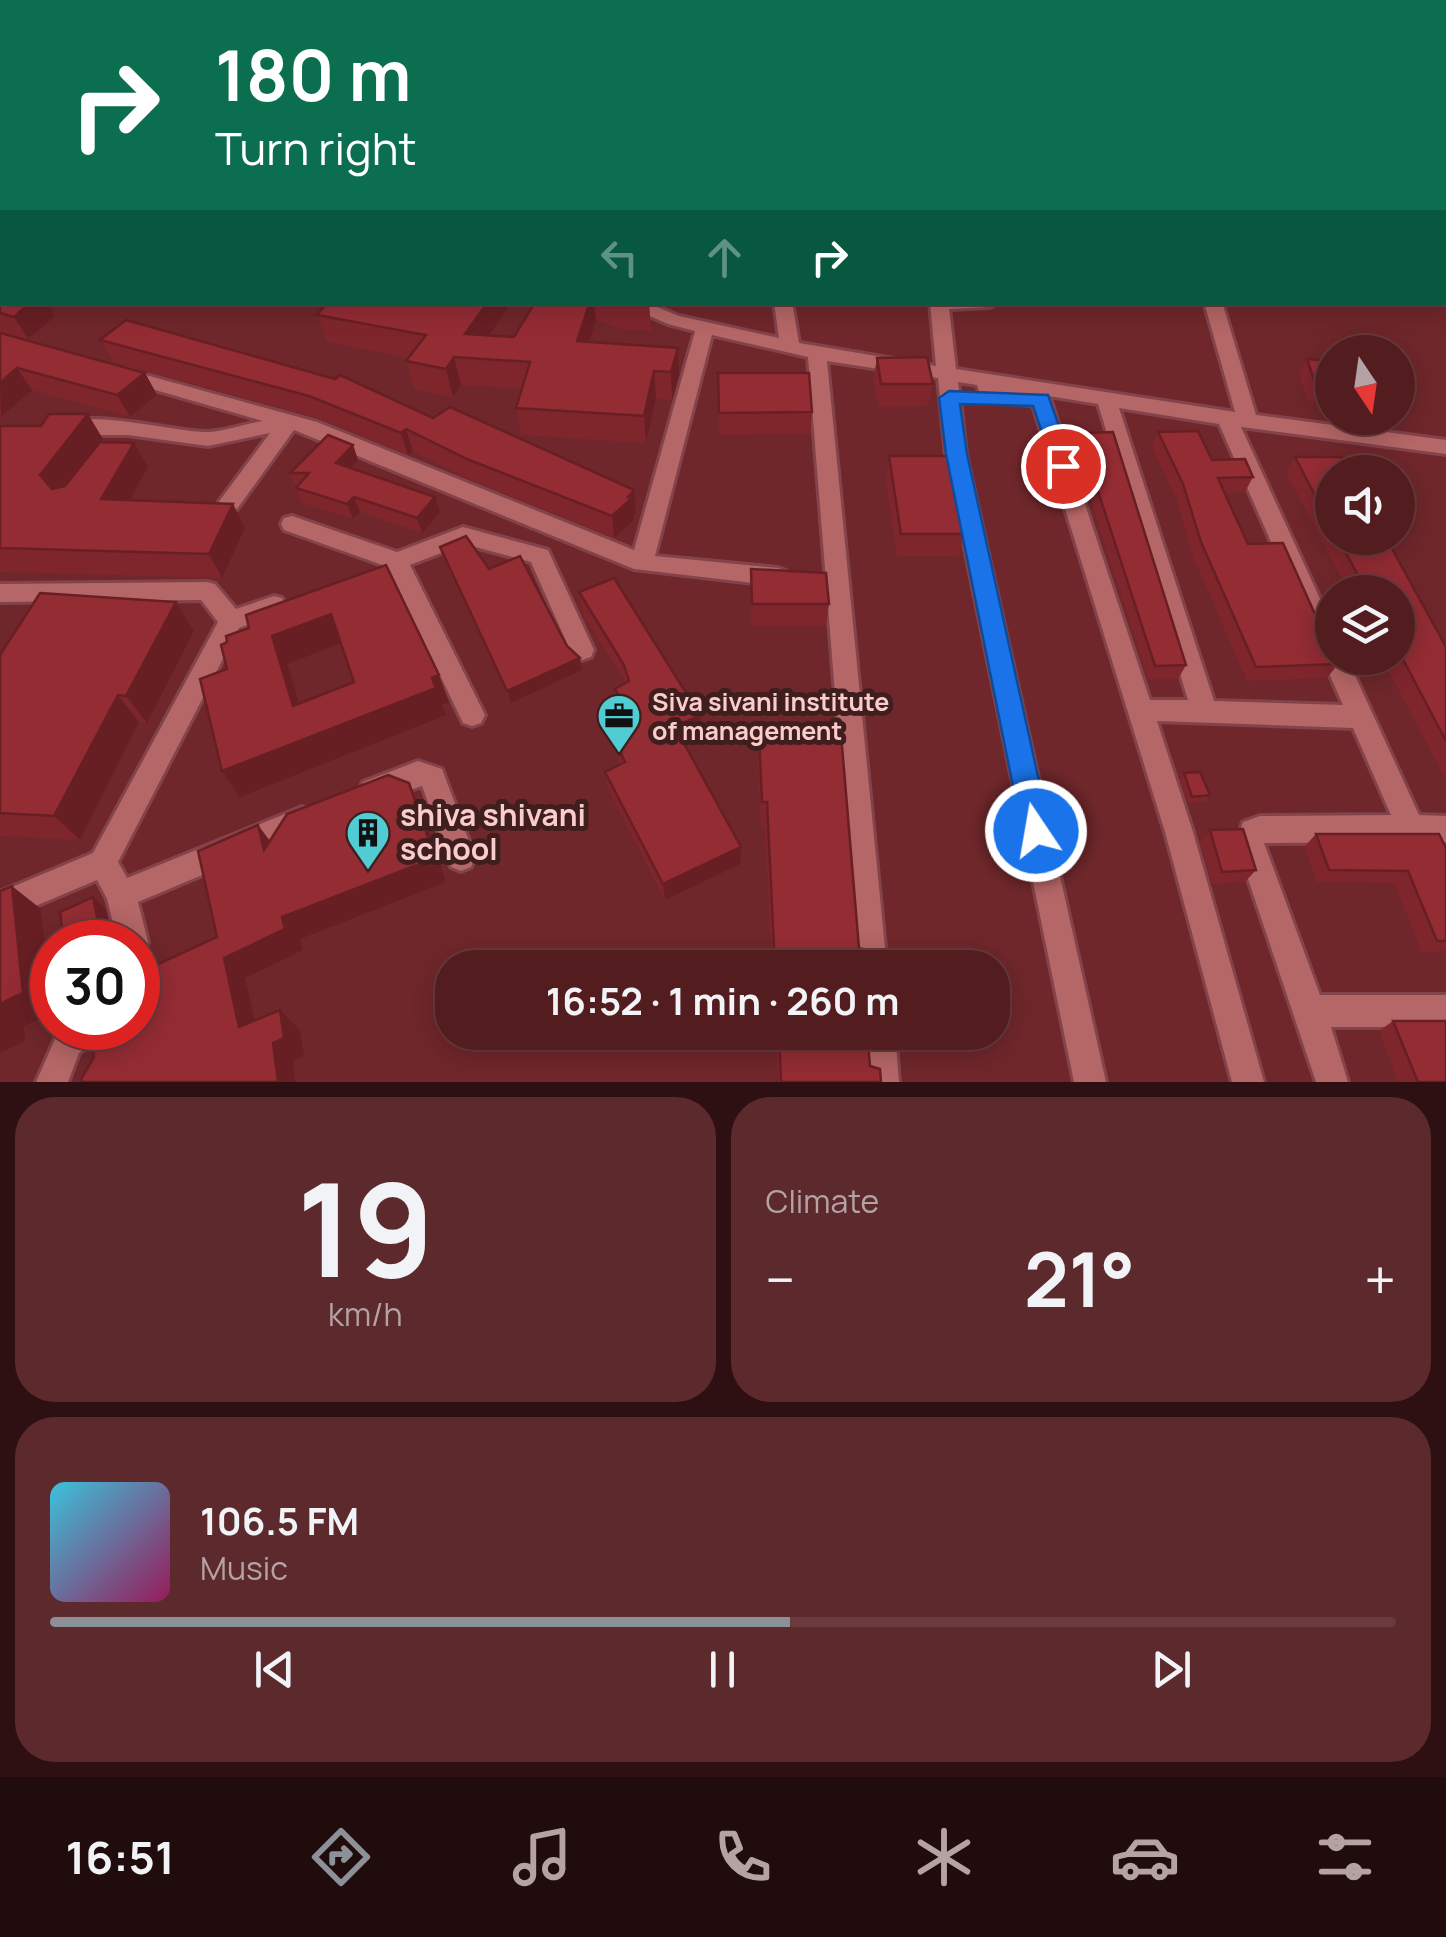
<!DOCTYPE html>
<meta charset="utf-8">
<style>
body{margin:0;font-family:Manrope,sans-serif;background:#5c2a2d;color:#f1f3f6;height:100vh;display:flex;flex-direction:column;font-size:38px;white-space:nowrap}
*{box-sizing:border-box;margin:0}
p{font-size:32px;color:#b5a2a5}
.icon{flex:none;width:55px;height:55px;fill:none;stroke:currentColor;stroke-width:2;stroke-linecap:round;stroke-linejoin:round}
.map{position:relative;height:1082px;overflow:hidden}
.details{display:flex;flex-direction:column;gap:15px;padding:15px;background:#2e1012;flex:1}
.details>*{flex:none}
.hud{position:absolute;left:0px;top:0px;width:1448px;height:305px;box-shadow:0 5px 25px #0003,0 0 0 2px #693b3e;background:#0b6e4f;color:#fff;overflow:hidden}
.needle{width:65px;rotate:167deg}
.tools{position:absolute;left:1315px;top:335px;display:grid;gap:20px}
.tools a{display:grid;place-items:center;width:100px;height:100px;border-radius:50%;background:#531d20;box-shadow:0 5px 25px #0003,0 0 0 2px #693b3e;font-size:50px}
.speed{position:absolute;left:30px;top:920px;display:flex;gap:20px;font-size:50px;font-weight:700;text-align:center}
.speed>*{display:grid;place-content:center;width:130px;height:130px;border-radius:50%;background:#531d20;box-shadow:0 5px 25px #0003,0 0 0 2px #693b3e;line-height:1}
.speed .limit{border:15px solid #d22;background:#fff;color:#111}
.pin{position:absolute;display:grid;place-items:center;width:85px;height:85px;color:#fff;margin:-42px;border:5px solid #fff;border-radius:50%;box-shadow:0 2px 10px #0007}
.me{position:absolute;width:110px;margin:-55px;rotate:348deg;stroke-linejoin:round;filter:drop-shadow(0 0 8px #0008)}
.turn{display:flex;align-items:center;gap:35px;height:210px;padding:0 50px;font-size:45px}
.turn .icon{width:130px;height:130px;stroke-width:2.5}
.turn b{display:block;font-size:70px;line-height:85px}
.lanes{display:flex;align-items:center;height:95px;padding:0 50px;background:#0003;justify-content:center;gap:50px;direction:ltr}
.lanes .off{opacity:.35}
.big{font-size:75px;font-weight:700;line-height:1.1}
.details .tile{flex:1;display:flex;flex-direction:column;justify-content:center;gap:15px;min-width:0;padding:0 35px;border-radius:40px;background:#5c2a2d}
.details .dial{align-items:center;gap:0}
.dial b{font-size:130px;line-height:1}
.song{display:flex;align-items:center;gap:30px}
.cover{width:120px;height:120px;border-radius:15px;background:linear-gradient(135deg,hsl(190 70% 55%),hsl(330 70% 35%))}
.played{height:10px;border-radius:5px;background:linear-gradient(90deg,#8c9099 55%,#693b3e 55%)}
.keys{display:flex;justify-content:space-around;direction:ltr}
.heat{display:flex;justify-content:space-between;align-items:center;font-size:55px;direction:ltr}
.details .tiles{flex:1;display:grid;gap:15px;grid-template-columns:1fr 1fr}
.tile:last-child{grid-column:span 2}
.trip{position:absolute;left:435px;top:950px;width:575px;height:100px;border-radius:40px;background:#531d20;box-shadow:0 5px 25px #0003,0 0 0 2px #693b3e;font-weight:700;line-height:100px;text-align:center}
.tab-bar{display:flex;height:160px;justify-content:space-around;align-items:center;background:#210c0d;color:#b5a2a5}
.tab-bar .icon{width:70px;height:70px}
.tab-bar .on{color:#8c9099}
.tab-bar b{font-size:45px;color:#f1f3f6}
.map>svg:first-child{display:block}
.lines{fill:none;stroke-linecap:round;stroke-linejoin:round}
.minor-casing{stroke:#83434a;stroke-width:6}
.major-casing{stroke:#83434a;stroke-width:32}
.highway-casing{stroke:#83434a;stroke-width:35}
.minor{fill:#b56666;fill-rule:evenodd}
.major{stroke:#b37a4a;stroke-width:28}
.highway{stroke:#b18737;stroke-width:30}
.wall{fill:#7f262d}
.shaded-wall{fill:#681f24}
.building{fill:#942c34;stroke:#681f24;stroke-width:2.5;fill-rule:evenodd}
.route{fill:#1a73e8;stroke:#114b97;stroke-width:2.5}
.labels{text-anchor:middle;stroke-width:10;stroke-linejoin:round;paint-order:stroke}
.poi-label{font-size:25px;font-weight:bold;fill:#facccb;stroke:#3f1e1e;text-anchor:start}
.near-poi-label{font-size:30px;font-weight:bold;fill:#facccb;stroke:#3f1e1e;text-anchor:start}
</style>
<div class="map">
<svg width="1446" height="1082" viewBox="0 0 1446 1082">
<rect width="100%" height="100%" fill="#6f272b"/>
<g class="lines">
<defs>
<g id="minor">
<polygon points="298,0 314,0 315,2 300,2"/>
<polygon points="377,0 407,0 408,2 379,2"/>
<rect x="1445" y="132" width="1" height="8"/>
<path d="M618,302H645L679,316L779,338L774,302H792L799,343L936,366L930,302H999L990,307L949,309L956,369L1235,412L1204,302H1222L1256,415L1446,440V454L1241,427L1332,625V658H1347L1419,815L1446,816V842L1264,843L1320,995H1446V1027H1331L1348,1082H1316L1236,843L1243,822L1260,816L1391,815L1353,728L1157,721L1193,832L1264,1082H1232L1165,832L1033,405L982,401L977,385L958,382L966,455L1106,1082H1074L946,455L938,378L827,361L887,968H857L808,357L712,335L655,556L778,568L786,571L790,577L786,583L778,586L634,569L294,430L237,509L229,511L218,503L270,433L208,446L128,435H65L55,428C75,405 178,433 209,432C226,431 245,424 263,421L117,379L114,375L124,369L317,422L634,550L695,331L668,324ZM1049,396L1098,404L1188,700H1150ZM1119,408L1219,424L1343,705L1214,701Z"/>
<polygon points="292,516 397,552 463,527 548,550 594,650 591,657 582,660 573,657 531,562 464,544 410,565 485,715 481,723 472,726 463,723 388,567 284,530 281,524 284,518"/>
<polygon points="207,582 215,584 236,609 274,596 282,598 286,605 282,612 239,628 118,862 127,878 302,807 312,811 316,820 312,829 138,902 148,942 144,953 138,955 138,942 118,942 107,899 97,880 0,921 0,892 93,853 218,622 201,600 0,602 0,584"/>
<polygon points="418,761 442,769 475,857 471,867 461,871 451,867 422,786 373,803 363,800 359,791 363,782"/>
<polygon points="60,1028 101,1028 96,1039 79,1053 68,1082 36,1082"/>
<polygon points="863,1032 895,1032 899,1082 867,1082"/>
</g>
<g id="major">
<polyline points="188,2 192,0"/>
<polyline points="278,2 282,0"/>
<polyline points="0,116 2,115"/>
</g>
<g id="highway">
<polyline points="230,2 234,0"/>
<polyline points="258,2 262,0"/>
<polyline points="0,149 2,147"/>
<polyline points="0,176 2,174"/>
</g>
</defs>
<use href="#minor" class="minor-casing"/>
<use href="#major" class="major-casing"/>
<use href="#highway" class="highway-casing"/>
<use href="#minor" class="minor"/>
<use href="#major" class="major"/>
<use href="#highway" class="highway"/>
</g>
<g class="wall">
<polygon points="427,0 460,0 457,2"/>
<polygon points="700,0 787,0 786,2 700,2"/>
<polygon points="1013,0 1325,0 1344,2 1013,2"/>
<rect x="1445" y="32" width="1" height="97"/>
<polygon points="0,284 2,302 47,302 55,316 28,339 0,333"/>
<polygon points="328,302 512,302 490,335 514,337 535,302 649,302 651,331 621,329 596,320 589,342 679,375 672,400 656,398 646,443 521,435 516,408 522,389 461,385 453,397 414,389 406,361 408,358 327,342 317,315"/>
<polygon points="0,333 145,373 157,395 130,417 32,390 0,417"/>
<polygon points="100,340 433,418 634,490 636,512 634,515 634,520 614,538 473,481 413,451 408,455 318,418 113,362"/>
<polygon points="877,358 933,384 928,406 878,407 873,380"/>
<polygon points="1307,359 1332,361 1332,403 1308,401 1299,374"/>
<polygon points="718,373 812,412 810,434 719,435"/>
<polygon points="0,426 103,439 100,442 148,467 130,500 233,504 245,528 222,578 0,572"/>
<polygon points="1158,432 1212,460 1253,477 1245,492 1224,493 1248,544 1338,664 1327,678 1247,681 1193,556 1176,498 1152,447"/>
<polygon points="1079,433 1186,665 1178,679 1148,679 1074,448"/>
<polygon points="353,445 358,460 351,468 440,512 422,533 360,512 353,519 302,503 290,473"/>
<polygon points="889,456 964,534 959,556 897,556 886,478"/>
<polygon points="1295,457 1332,472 1332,538 1386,538 1446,647 1446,780 1382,658 1398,658 1398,592 1349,592 1286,472"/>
<polygon points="440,547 489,569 567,646 582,670 511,703 444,560"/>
<polygon points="751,569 829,604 826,625 751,626"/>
<polygon points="579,592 701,734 683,742 740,864 665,900 608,789 605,772 620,764 616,754 613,736 629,729 618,708 615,689 626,683 582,612"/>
<polygon points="194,631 147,723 139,722 80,840 0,836 0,655"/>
<polygon points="759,736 859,948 871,968 772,968 765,826 761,826 758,761"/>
<polygon points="1184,773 1210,795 1205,802 1188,803 1180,780"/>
<polygon points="1210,830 1256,870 1245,882 1212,884 1200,843"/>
<polygon points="1316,834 1446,848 1446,951 1422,952 1394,883 1317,882 1304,847"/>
<polygon points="1393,1021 1446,1082 1398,1082 1379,1031"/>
<polygon points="775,1032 867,1032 870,1066 881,1082 778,1082"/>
</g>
<g class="shaded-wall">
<polygon points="31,302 47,302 55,316 28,339 14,317"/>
<polygon points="488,302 512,302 473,359 465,334"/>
<polygon points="590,302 594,302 596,320 581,368 577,341"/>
<polygon points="678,348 679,375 672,400 671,372"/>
<polygon points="454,357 461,385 453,397 446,369"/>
<polygon points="17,368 32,390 1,417 0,383"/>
<polygon points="654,371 656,398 646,443 644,416"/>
<polygon points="145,373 157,395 130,417 117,395"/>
<polygon points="88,414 103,439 57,500 40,475"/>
<polygon points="406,429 413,451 408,455 401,433"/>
<polygon points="134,443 148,467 117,523 101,499"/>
<polygon points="353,445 358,460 342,478 336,463"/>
<polygon points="634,490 636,512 634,515 634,520 614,538 612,516"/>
<polygon points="354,497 360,512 353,519 347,504"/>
<polygon points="435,497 440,512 422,533 417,518"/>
<polygon points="233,504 245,528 222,578 209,554"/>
<polygon points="176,602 194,631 147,723 126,696"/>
<polygon points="331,614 344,642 287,664 308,732 293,706 272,636"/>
<polygon points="580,658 582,670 511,703 507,691"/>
<polygon points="439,675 449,702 442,705 446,715 240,797 222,771"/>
<polygon points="118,695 139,722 80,840 54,816"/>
<polygon points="700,715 701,734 676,745 675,727"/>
<polygon points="409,783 421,809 446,882 300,939 303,950 245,978 260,1045 239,1027 224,958 282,917"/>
<polygon points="258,825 276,849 264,850"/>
<polygon points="741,847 740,864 665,900 663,884"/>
<polygon points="12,886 41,909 52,1013 24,1026 25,1041 0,1053 0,1004"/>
<polygon points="93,897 106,909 113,942 102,942"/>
<polygon points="280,1010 300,1030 304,1056 293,1061 295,1082 278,1082 273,1043"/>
</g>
<g class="building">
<polygon points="496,0 597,0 595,2 494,2"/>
<polygon points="729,0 782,0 781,2 746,2"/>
<polygon points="824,0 980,0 981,2 847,2"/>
<polygon points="1013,0 1062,0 1061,2 1013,2"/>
<polygon points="1159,0 1218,0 1219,2 1188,2"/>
<polygon points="1222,0 1325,0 1344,2 1223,2"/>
<polygon points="0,284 2,284 2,302 31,302 14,317 0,313"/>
<polygon points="328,302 488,302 465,334 514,337 535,302 590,302 577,341 678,348 671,372 654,371 644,416 516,408 530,362 454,357 446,369 406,361 426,335 317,315"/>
<polygon points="126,320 335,379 340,375 433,418 450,407 634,490 628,497 632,498 612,516 467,459 406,429 401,433 309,396 100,340"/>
<polygon points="0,333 145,373 117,395 17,368 0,383"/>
<polygon points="927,357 933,384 881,384 877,358"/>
<polygon points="1307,359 1332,361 1332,387 1316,386"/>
<polygon points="718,373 809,373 812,412 719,413"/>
<polygon points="49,414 88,414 40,475 52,489 65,486 100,442 134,443 101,499 233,504 209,554 0,548 0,426 41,426"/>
<polygon points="1198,431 1212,460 1245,459 1253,477 1218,478 1230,505 1248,544 1283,543 1332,652 1332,658 1335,658 1338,664 1256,667 1201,542 1183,484 1158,432"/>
<polygon points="1113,432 1186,665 1155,666 1079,433"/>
<polygon points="328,435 353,445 336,463 435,497 417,518 354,497 347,504 296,488 309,473 290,473"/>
<polygon points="889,456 948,456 964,534 901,534"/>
<polygon points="1295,457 1341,457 1350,472 1332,472 1332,528"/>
<polygon points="466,536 489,569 520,556 567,646 580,658 507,691 440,547"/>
<polygon points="1338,538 1386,538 1446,647 1446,741 1398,650 1398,592 1367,592"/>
<path d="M386,565L439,675L432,678L436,688L222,771L200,679L227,669L221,645L227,642L226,636L249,628L246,615ZM331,614L354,682L293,706L272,636Z"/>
<polygon points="751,569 826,573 829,604 752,604"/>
<polygon points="614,578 700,715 675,727 741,847 663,884 605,772 625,762 613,736 635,726 615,689 629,681 624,665 579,592"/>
<polygon points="40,593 176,602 126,696 118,695 54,816 0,813 0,655"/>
<polygon points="841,734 859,948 869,951 871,968 775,968 767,802 762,802 759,736"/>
<polygon points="1200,772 1210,795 1192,797 1184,773"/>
<polygon points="388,775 409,783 435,858 282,917 285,929 224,958 239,1027 280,1010 284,1038 273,1043 278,1082 82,1082 81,1079 94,1057 90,1040 120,1028 138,1028 138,995 143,971 217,937 198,851 258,825 264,850 287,814"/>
<polygon points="1243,829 1256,870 1222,872 1210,830"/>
<polygon points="1316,834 1439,834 1446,848 1446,941 1437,941 1408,871 1329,870"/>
<polygon points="12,886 23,993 0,1004 0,891"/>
<polygon points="93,897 102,942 64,942 60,912"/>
<polygon points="1393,1021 1446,1021 1446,1082 1418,1082"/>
<polygon points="779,1032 867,1032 870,1066 880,1069 881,1082 781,1082"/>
</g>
<polygon class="route" points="949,391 1048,395 1073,466 1063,473 1055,471 1033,406 960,404 967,454 1050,831 1046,840 1036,844 1026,840 1022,831 946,454 939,398"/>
<defs>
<symbol id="office-pin" viewBox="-11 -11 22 30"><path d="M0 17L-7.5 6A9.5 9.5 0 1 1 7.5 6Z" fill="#51ccd3" stroke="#3f1e1e"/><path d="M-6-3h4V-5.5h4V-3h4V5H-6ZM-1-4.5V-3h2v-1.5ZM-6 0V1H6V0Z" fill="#111"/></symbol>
<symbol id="building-pin" viewBox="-11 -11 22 30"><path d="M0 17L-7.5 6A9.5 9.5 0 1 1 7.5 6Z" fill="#51ccd3" stroke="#3f1e1e"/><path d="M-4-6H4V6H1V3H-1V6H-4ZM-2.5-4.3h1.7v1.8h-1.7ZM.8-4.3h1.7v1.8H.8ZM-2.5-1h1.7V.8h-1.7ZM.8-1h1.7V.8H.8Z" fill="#111"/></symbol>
</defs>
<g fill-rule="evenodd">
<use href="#office-pin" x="594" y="691" width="50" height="68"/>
<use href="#building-pin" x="343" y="808" width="50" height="68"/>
</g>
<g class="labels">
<g class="poi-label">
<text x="652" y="711">Siva sivani institute<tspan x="652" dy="29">of management</tspan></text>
</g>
<g class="near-poi-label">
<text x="400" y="826">shiva shivani<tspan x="400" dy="34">school</tspan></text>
</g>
</g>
</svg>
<div class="tools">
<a><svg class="needle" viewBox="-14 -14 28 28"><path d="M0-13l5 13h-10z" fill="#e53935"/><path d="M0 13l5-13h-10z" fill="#b5a2a5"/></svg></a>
<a><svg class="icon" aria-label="sound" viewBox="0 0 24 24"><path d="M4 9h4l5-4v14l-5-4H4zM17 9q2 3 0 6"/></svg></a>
<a><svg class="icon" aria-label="layers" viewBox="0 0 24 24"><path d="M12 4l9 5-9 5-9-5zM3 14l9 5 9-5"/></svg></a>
</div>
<div class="speed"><div class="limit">30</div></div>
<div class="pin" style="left:1063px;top:466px;background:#d93025"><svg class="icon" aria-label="arrive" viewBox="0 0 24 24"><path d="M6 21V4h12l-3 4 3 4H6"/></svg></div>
<svg class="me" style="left:1036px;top:831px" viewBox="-20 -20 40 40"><circle r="17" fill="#1a73e8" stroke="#fff" stroke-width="3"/><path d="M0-11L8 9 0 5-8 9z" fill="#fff"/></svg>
<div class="trip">16:52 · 1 min · 260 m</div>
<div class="hud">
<div class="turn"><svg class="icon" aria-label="right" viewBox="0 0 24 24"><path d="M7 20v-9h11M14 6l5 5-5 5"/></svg><div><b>180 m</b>Turn right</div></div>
<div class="lanes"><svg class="icon off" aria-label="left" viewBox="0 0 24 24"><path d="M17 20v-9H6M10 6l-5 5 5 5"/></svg><svg class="icon off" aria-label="ahead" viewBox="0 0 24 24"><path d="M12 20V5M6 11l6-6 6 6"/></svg><svg class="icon" aria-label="right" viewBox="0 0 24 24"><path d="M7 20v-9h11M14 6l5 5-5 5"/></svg></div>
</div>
</div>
<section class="details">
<div class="tiles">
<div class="tile dial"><b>19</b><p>km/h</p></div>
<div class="tile"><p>Climate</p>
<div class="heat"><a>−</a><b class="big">21°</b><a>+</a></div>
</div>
<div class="tile">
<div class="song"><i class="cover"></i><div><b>106.5 FM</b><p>Music</p></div></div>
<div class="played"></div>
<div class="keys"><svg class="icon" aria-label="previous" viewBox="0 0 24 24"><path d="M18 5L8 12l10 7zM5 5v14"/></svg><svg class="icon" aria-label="pause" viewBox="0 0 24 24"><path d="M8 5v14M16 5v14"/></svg><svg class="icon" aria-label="next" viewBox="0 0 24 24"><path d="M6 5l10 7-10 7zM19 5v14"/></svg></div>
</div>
</div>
</section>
<nav class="tab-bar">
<b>16:51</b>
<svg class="icon on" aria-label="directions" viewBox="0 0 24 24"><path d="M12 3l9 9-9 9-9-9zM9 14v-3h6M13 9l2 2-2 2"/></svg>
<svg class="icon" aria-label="music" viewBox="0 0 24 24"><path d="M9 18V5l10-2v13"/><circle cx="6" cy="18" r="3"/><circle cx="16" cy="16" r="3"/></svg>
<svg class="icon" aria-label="phone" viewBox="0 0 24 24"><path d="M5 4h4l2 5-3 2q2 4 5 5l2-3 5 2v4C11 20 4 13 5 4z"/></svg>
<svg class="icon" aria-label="climate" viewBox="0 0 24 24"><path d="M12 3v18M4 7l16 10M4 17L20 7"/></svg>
<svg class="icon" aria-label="car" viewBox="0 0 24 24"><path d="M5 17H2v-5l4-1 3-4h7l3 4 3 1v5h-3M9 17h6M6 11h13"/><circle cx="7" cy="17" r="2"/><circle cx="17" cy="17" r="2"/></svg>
<svg class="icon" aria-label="filters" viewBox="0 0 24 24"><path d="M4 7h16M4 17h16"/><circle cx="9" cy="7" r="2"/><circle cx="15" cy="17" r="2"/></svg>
</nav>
